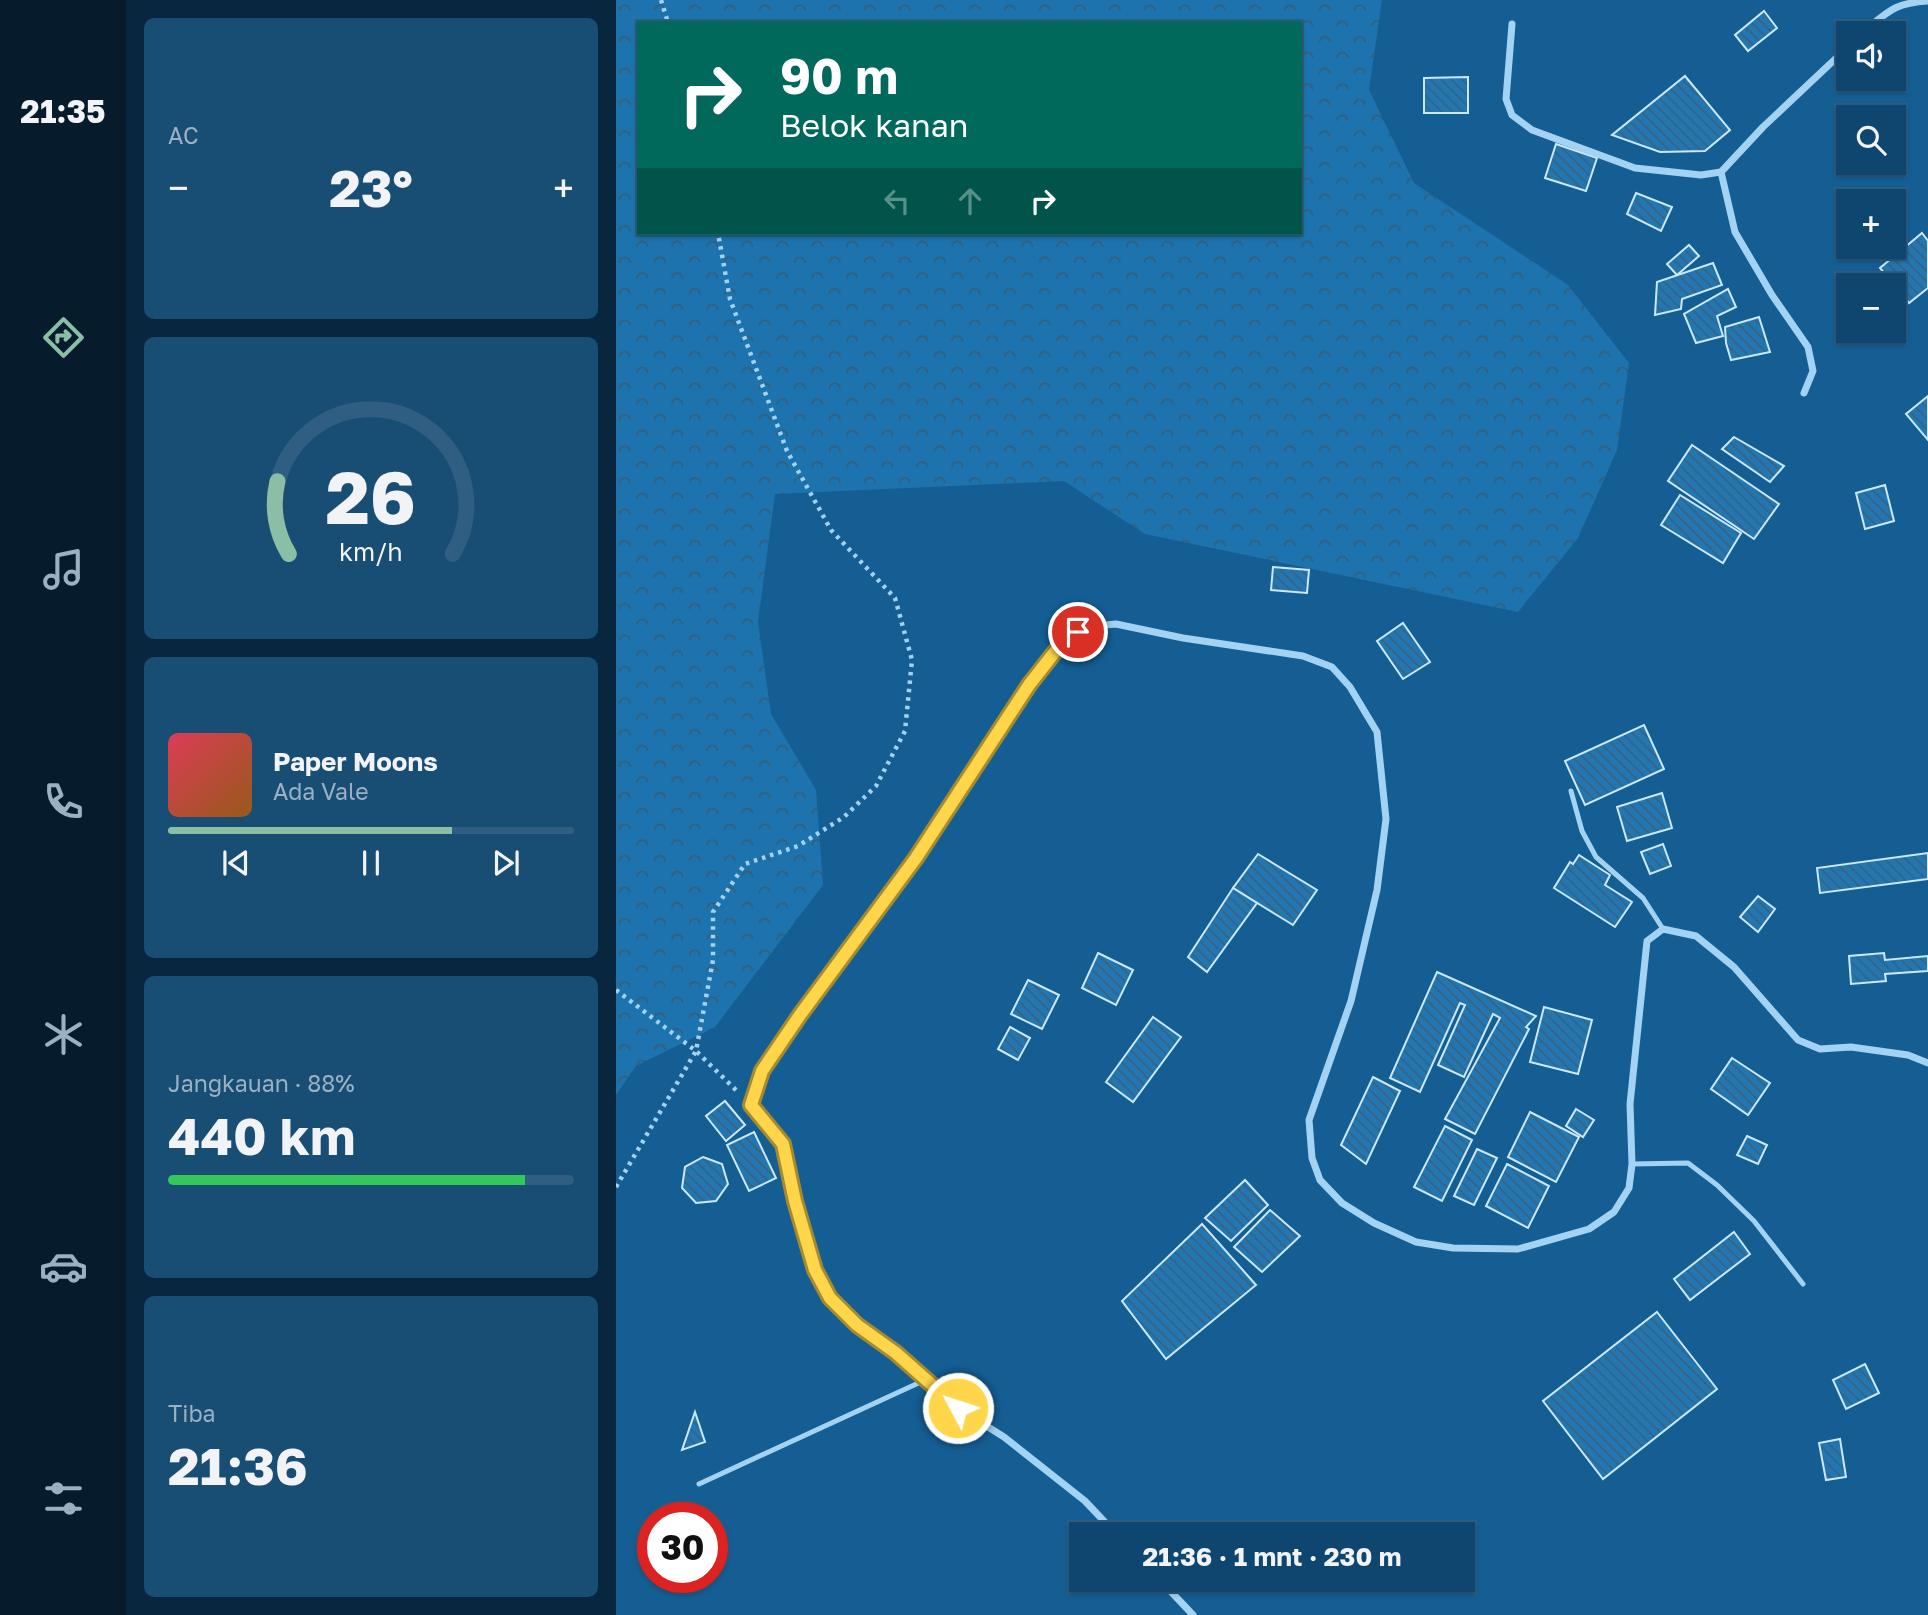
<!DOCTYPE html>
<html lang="id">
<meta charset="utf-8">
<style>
body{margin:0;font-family:"Golos Text",sans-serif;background:#184d74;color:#f1f3f6;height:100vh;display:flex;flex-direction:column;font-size:26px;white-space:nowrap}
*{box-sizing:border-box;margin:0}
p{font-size:23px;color:#9bb1c3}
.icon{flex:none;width:38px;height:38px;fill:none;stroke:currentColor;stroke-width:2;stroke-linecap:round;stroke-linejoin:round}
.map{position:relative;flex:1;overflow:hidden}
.side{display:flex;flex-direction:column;gap:18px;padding:18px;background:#08263d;width:490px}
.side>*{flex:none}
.guide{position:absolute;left:21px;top:21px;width:665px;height:214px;border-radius:0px;box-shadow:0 2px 5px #0004,0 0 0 2px #2f5e82;background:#00695c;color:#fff;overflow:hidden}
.tools{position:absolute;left:1220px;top:21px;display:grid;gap:14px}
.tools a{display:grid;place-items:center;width:70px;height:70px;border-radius:0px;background:#0f466f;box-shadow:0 2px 5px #0004,0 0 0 2px #2f5e82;font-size:35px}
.speed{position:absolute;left:21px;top:1502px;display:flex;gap:14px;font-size:35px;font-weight:700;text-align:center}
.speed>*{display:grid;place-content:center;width:91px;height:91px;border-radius:50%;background:#0f466f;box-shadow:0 2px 5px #0004,0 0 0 2px #2f5e82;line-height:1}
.speed .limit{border:10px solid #d22;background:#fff;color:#111}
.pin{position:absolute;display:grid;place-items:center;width:60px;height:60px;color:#fff;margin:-30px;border:4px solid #fff;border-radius:50%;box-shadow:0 2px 7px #0007}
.me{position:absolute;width:77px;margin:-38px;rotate:310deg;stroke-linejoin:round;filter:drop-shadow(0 0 5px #0008)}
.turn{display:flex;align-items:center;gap:24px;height:147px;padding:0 28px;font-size:32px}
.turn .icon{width:91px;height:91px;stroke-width:2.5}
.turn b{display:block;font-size:49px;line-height:60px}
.lanes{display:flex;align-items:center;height:66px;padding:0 28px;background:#0003;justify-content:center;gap:35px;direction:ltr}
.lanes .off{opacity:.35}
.big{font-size:52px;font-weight:700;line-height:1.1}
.side .tile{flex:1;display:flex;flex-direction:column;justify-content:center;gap:10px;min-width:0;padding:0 24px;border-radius:10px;background:#184d74}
.side .dial{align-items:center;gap:0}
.dial svg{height:182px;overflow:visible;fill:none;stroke:#2f5e82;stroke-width:7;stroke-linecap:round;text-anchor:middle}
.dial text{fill:#f1f3f6;stroke:none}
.song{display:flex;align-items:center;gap:21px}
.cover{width:84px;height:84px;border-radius:10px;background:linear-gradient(135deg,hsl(350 70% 55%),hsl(30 70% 35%))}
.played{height:7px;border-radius:4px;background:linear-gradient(90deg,#8abfa5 70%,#2f5e82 70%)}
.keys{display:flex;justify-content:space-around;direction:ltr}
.heat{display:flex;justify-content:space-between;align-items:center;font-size:38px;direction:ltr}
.charge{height:10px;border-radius:5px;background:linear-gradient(90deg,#34c759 88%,#2f5e82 0)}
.trip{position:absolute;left:453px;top:1522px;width:406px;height:70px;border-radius:0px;background:#0f466f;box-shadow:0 2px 5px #0004,0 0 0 2px #2f5e82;font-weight:700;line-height:70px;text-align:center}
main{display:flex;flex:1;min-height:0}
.menu{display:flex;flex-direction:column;width:126px;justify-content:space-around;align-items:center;background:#061c2c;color:#9bb1c3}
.menu .icon{width:49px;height:49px}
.menu .selected{color:#8abfa5}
.menu b{font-size:32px;color:#f1f3f6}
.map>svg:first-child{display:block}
.forest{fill:url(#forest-crowns);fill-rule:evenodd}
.building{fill:url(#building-back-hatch);stroke:#cbe8fc;stroke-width:2}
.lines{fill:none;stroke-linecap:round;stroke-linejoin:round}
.path{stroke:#a3d2f2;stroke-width:4.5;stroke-dasharray:3.5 5;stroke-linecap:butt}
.service{stroke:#a3d2f2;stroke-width:5}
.minor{stroke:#a3d2f2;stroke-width:7}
.route-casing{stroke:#a68a30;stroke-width:18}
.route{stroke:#ffd54a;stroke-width:12}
</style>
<main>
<nav class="menu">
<b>21:35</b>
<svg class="icon selected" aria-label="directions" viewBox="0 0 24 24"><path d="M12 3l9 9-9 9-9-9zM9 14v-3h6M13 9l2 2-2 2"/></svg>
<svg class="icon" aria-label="music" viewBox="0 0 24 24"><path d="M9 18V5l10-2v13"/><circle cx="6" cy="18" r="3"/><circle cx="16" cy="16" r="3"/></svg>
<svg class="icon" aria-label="phone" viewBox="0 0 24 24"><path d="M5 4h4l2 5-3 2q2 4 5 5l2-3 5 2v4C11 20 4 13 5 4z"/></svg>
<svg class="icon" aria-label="climate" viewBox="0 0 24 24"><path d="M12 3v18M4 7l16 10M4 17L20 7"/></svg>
<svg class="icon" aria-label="car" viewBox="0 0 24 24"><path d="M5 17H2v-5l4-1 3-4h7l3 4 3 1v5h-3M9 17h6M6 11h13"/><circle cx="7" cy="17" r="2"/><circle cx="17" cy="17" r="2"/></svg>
<svg class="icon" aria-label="filters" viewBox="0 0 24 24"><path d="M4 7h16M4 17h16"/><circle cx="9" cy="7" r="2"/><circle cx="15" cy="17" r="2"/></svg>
</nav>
<section class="side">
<div class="tile"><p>AC</p>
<div class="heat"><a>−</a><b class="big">23°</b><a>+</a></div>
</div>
<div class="tile dial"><svg viewBox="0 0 100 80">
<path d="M14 69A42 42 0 1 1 86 69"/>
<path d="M14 69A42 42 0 0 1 9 37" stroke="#8abfa5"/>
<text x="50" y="56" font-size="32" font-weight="700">26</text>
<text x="50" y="72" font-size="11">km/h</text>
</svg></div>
<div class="tile">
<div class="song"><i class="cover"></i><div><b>Paper Moons</b><p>Ada Vale</p></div></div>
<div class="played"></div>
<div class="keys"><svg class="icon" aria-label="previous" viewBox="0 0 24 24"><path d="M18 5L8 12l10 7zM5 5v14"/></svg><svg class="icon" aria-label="pause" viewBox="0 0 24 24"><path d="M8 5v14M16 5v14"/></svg><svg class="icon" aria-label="next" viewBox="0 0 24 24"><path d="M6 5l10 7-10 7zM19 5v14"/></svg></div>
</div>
<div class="tile"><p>Jangkauan · 88%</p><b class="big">440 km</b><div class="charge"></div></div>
<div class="tile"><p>Tiba</p><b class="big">21:36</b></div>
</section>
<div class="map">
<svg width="1312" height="1615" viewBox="0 0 1312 1615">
<defs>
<pattern id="forest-crowns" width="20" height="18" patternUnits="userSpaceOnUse" patternTransform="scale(1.75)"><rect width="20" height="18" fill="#1c73ae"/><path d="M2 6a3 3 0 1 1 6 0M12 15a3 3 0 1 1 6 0" fill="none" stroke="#365e78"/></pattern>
<pattern id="building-back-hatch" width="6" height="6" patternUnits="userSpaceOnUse" patternTransform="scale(1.75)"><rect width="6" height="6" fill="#2277b3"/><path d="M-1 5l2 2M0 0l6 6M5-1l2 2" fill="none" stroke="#376280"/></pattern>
</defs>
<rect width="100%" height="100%" fill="#145e94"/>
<path class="forest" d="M0,0H766L753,90L798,183L952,285L1013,363L1001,450L962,538L902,612L529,534L448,481L159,494L142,622L155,714L200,790L207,885L99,1027L20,1066L0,1095ZM23,23H684V233H23Z"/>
<g class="building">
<polygon points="1148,11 1161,28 1132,51 1119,35"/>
<polygon points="1069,76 1114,130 1089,151 1044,152 996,135"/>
<polygon points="852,77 852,113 808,113 808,78"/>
<polygon points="940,144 981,158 970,191 929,178"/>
<polygon points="1020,193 1056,207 1045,231 1011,214"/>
<polygon points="1306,233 1312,241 1312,288 1293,303 1264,268"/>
<polygon points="1073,245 1083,256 1061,275 1051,264"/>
<polygon points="1097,263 1106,285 1066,299 1065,309 1039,315 1041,282"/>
<polygon points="1112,289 1120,307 1101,316 1107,336 1080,343 1068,314"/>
<polygon points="1143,317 1154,352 1115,360 1110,343 1109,327"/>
<polygon points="1312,396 1312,440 1290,414"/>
<polygon points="1118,437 1168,466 1154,482 1106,449"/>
<polygon points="1076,445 1163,504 1138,539 1052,481"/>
<polygon points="1269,485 1278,521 1249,529 1240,493"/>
<polygon points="1064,495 1125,533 1107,563 1045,525"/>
<polygon points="657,567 693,570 691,593 655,590"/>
<polygon points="787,623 814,662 787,679 761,641"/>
<polygon points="1028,725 1048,769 969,805 949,761"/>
<polygon points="1046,793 1056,828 1011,841 1001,807"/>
<polygon points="1047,844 1055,866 1034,874 1025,852"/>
<polygon points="1312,853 1312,879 1204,893 1201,868"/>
<polygon points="642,854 701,890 677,925 617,888"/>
<polygon points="963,855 994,875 989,885 1016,902 999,927 938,888 954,862 957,864"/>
<polygon points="617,888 641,903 591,972 572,957"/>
<polygon points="1142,896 1159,909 1142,932 1124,917"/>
<polygon points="482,953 517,970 500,1005 466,988"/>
<polygon points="1268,953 1269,960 1312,956 1312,971 1269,974 1270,981 1235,984 1233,956"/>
<polygon points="821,972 920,1016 910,1027 913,1029 859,1134 829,1119 884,1018 877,1014 848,1077 822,1065 849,1005 844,1003 804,1092 774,1078"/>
<polygon points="412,980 443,995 426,1029 395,1014"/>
<polygon points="928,1007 976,1020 962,1074 914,1062"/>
<polygon points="537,1017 565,1037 517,1102 490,1082"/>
<polygon points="394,1027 414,1038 402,1060 382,1049"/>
<polygon points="1116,1058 1154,1083 1132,1115 1095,1089"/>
<polygon points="757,1077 784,1091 750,1164 725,1145"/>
<polygon points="109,1101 129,1125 110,1141 90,1116"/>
<polygon points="960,1109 978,1120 967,1137 950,1126"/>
<polygon points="914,1112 963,1137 940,1182 892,1157"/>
<polygon points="829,1126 856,1140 826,1201 798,1187"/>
<polygon points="138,1132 160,1178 133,1191 111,1145"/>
<polygon points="1131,1136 1151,1145 1142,1164 1121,1155"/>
<polygon points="861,1149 881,1158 858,1205 838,1196"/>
<polygon points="87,1157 106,1164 112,1184 100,1201 80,1203 66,1188 69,1167"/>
<polygon points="891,1164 933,1186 912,1228 870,1206"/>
<polygon points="629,1180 652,1205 615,1241 589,1218"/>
<polygon points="654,1210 684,1236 646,1272 618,1247"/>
<polygon points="586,1224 640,1285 550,1359 506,1301"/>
<polygon points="1118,1232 1134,1254 1074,1300 1058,1279"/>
<polygon points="1041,1312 1101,1389 987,1479 927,1401"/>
<polygon points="1249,1364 1263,1393 1230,1409 1217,1380"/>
<polygon points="79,1412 89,1442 66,1450"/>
<polygon points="1224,1439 1230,1477 1210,1480 1203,1443"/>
</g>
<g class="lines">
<g class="path">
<polyline points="45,0 52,23"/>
<polyline points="0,990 80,1051 122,1092"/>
<polyline points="0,1187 80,1051 97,960 97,912 129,864 182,846 228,817 260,786 289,731 296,660 279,598 215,530 171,451 114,299 102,233"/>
</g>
<g class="service">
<polyline points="955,791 966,831 980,857 1027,898 1047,929"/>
<polyline points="1016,1164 1072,1163 1101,1185 1138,1221 1187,1284"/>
<polyline points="83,1484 309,1380"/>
</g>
<g class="minor">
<polyline points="896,24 890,99 896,115 916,130 1019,168 1085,175 1105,172 1147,127 1232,47"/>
<path d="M1246,33C1272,12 1277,3 1312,1"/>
<polyline points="1105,172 1119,232 1156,295 1192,347 1197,371 1188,393"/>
<polyline points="501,1535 469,1501 388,1437 342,1408 280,1353 241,1325 214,1298 199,1270 179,1201 167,1144 135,1105 146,1071 184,1015 300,858 413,685 449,639 479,626 500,624 567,638 687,656 716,667 734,687 761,732 770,819 761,890 735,1001 693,1120 696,1158 704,1180 726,1203 758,1223 800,1242 837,1248 902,1249 973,1229 998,1212 1013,1188 1016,1164 1014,1104 1031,941 1047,929 1080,936 1118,967 1182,1040 1204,1049 1235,1047 1292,1055 1312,1063"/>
<polyline points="544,1580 577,1615"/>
</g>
</g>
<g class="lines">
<defs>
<polyline id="route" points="342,1408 280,1353 241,1325 214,1298 199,1270 179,1201 167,1144 135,1105 146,1071 184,1015 300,858 413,685 449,639 462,632"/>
</defs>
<use href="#route" class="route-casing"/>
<use href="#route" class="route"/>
</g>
</svg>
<div class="tools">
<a><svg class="icon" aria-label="sound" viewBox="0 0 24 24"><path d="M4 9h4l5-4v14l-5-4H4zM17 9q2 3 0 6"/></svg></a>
<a><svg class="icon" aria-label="search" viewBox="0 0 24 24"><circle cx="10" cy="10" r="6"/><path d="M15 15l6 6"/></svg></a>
<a>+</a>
<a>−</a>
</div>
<div class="speed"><div class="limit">30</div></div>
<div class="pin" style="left:462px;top:632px;background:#d93025"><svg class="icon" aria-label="arrive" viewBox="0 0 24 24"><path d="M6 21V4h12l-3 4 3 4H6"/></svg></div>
<svg class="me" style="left:342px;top:1408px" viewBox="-20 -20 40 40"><circle r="17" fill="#ffd54a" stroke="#fff" stroke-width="3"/><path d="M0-11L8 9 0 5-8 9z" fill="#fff"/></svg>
<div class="trip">21:36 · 1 mnt · 230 m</div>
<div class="guide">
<div class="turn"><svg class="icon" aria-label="right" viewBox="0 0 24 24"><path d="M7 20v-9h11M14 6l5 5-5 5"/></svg><div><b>90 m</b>Belok kanan</div></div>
<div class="lanes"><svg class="icon off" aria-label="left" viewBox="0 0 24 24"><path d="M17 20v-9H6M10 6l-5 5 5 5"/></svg><svg class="icon off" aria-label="ahead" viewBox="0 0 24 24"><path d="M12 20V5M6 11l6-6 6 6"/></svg><svg class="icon" aria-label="right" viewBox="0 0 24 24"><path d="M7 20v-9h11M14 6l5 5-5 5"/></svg></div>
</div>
</div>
</main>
